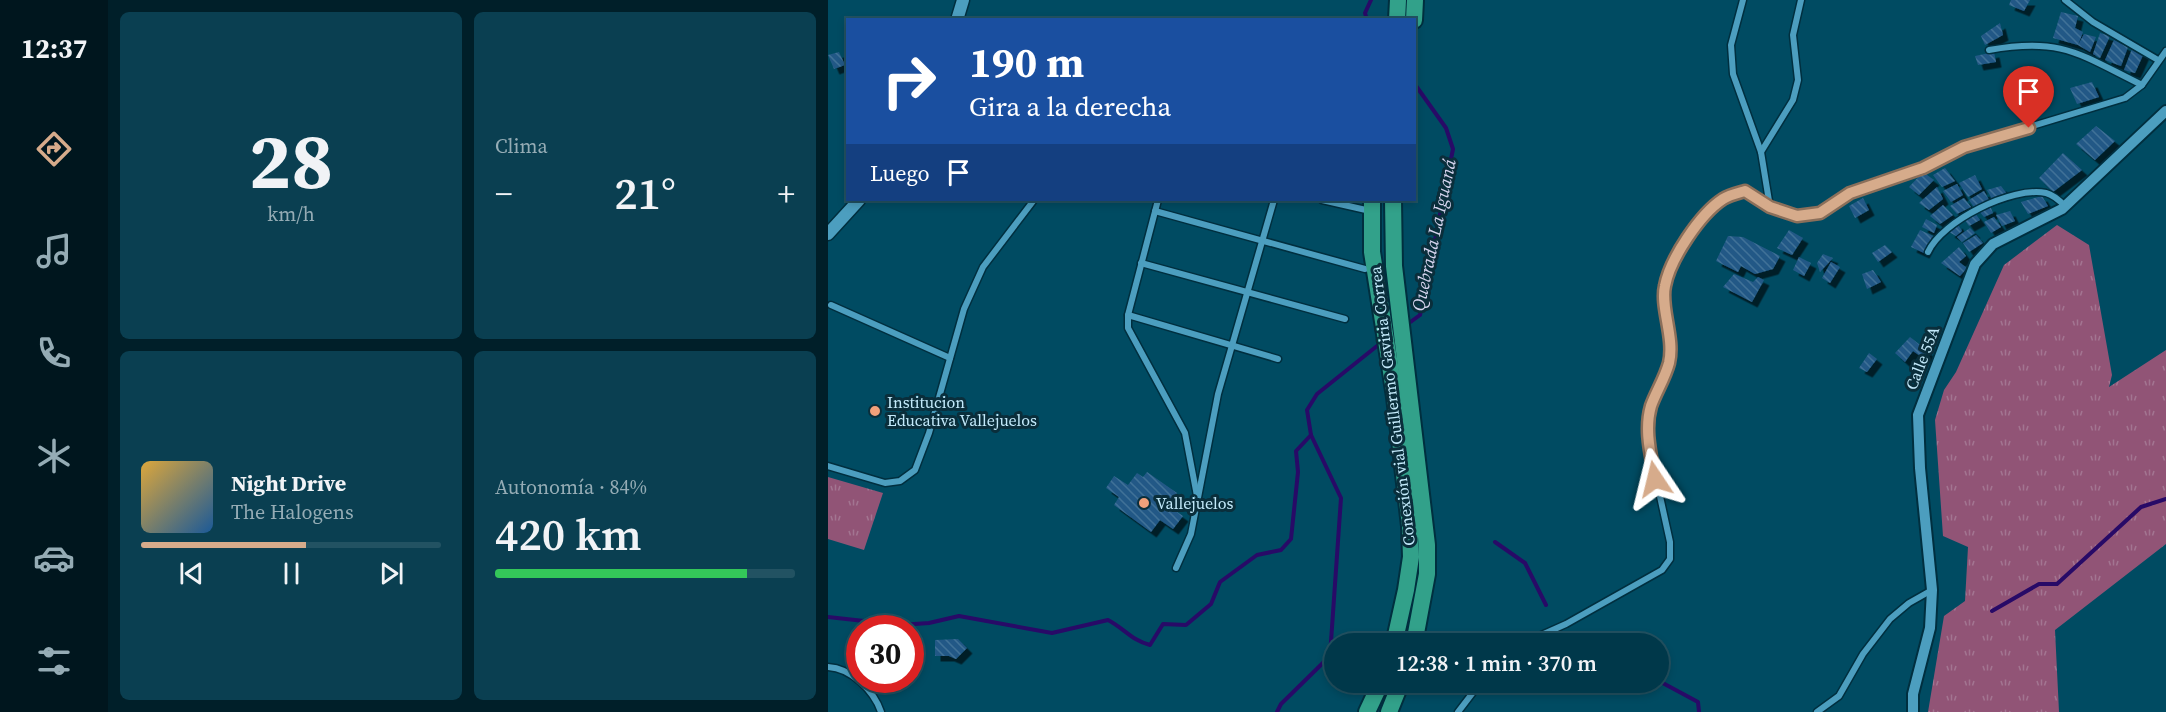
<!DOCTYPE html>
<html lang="es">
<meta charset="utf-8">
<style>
body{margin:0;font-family:"Source Serif 4",serif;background:#0a3f51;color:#f1f3f6;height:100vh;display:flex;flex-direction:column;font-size:22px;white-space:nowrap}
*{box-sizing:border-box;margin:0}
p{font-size:20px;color:#95acb5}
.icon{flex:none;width:33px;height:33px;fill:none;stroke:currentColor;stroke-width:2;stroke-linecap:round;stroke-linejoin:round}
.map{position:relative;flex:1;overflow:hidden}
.side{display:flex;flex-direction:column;gap:12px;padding:12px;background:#001f29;width:720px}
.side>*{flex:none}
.hud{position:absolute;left:18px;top:18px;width:570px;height:183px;border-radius:0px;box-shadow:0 3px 9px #0003,0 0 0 2px #225262;background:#1a4fa0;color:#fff;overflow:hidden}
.speed{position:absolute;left:18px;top:615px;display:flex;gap:12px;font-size:30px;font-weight:700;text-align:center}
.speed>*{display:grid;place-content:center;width:78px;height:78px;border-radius:50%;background:#00384a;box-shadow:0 3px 9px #0003,0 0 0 2px #225262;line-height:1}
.speed .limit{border:9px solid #d22;background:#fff;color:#111}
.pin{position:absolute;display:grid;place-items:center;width:51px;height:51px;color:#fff;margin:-62px -26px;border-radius:50% 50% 50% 0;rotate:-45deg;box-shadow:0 0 6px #0007}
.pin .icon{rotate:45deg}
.me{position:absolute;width:66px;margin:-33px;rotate:350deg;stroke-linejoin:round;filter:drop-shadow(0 0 4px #0008)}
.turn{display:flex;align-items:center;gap:21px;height:126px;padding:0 24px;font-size:27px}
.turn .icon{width:78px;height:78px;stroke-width:2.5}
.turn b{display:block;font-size:42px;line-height:51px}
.then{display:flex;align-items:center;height:57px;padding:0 24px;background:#0003;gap:12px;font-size:22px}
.big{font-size:45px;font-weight:600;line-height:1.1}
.side .card{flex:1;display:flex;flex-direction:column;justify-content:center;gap:9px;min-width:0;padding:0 21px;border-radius:9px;background:#0a3f51}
.side .dial{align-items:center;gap:0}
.dial b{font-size:78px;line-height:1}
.song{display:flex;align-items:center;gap:18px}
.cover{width:72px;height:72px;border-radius:9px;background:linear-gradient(135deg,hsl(40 70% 55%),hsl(210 70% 35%))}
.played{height:6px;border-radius:3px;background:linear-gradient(90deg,#d6ab8b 55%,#225262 55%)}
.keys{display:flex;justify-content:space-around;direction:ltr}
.heat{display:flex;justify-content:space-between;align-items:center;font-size:33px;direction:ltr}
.charge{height:9px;border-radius:4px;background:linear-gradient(90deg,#34c759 84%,#225262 0)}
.side .tiles{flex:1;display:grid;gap:12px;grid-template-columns:repeat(2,1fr)}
.trip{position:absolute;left:496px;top:633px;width:345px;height:60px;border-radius:30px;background:#00384a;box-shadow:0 3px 9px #0003,0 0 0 2px #225262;font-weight:600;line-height:60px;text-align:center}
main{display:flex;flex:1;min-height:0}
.tabs{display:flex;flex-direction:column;width:108px;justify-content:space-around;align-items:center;background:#00161e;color:#95acb5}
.tabs .icon{width:42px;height:42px}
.tabs .current{color:#d6ab8b}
.tabs b{font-size:27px;color:#f1f3f6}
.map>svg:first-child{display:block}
.grass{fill:url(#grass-tufts)}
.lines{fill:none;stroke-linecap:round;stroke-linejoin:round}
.stream{stroke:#280a67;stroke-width:4}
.building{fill:url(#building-back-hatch);filter:url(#shadow)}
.minor-casing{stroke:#002f3f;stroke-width:9}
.tertiary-casing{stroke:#002f3f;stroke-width:14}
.secondary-casing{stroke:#002f3f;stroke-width:15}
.trunk-casing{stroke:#002f3f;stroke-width:20}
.minor{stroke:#4c9ebf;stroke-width:6}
.tertiary{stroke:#4c9ebf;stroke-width:10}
.secondary{stroke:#4c9ebf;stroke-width:12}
.trunk{stroke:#32a18a;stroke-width:16}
.route-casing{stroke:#8b6f5a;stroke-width:15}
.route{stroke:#d6ab8b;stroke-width:10}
.poi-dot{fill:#f1a17b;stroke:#0a2e3b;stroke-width:2}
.labels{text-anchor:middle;stroke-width:6;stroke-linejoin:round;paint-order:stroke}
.street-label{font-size:16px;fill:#c3eafb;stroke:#0a2e3b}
.poi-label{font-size:16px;fill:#c3eafb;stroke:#0a2e3b;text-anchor:start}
.water-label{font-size:18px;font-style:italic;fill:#d5d4ee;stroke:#0a2e3b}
</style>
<main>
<nav class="tabs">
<b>12:37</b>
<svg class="icon current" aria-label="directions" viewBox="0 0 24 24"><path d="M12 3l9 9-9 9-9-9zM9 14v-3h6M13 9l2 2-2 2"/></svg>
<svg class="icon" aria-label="music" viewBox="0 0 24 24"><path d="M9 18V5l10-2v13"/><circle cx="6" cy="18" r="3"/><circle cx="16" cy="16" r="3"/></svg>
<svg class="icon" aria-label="phone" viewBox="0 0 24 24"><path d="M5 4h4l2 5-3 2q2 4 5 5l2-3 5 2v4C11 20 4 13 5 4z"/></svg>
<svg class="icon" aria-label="climate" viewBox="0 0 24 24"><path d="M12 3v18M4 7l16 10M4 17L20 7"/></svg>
<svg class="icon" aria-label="car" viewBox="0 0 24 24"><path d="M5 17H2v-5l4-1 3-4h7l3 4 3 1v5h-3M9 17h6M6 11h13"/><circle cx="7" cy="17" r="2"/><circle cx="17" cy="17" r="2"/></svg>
<svg class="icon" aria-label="filters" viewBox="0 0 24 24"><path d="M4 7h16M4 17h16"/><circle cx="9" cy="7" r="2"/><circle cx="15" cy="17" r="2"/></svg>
</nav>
<section class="side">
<div class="tiles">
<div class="card dial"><b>28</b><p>km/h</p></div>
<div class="card"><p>Clima</p>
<div class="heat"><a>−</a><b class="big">21°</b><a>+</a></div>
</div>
<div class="card">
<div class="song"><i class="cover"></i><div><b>Night Drive</b><p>The Halogens</p></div></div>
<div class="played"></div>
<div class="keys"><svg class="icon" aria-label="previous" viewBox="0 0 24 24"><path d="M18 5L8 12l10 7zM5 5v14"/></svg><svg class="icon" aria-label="pause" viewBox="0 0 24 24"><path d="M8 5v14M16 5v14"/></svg><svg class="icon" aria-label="next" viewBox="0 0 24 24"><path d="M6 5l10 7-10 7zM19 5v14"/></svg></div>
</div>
<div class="card"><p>Autonomía · 84%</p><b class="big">420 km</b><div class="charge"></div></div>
</div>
</section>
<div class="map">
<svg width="1338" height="712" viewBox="0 0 1338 712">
<defs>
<pattern id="grass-tufts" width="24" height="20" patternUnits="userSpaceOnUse" patternTransform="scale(1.5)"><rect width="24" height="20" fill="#915476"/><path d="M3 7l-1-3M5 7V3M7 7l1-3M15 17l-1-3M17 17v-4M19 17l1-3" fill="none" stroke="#a37591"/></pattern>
<pattern id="building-back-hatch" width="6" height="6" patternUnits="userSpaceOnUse" patternTransform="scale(1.5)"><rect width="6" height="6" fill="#235986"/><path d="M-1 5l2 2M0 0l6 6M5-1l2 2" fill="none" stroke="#417198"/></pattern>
<filter id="shadow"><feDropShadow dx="5.5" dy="5.5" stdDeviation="0" flood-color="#0009"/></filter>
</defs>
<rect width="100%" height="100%" fill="#004b62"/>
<g class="grass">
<polygon points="1229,225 1261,245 1284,375 1281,387 1338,350 1338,544 1227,630 1231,712 1100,712 1116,616 1137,601 1140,547 1115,536 1107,420 1116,390 1128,372 1176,265"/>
<polygon points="0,477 55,493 36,550 0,539"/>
</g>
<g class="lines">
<g class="stream">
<polyline points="539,20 537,13 543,0"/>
<polyline points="577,326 592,315 625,149 618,128 586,83"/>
<polyline points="667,542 697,563 718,605"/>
<polyline points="1164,611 1211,584 1229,584 1313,507 1338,499"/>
<path d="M0,617L72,625L101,623L131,616L224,633L280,620C297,629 303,640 322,645L335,624L358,625L383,604L392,582L429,555L453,550L463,539L470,472L468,451L483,435"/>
<polyline points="831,681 870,702 871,712"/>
<polyline points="449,712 453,704 502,656 513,498 483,435 479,410 489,394 554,342"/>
</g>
</g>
<g class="building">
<polygon points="1183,0 1202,0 1196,11 1181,5"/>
<polygon points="1233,12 1250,16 1247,28 1255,32 1250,45 1256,34 1268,37 1262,52 1250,45 1225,38"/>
<polygon points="1172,23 1175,35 1157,45 1153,36"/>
<polygon points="1272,33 1282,36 1272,58 1265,54"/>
<polygon points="1286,40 1300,47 1293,66 1277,60"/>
<polygon points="1304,49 1316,53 1307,73 1296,70"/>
<polygon points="11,52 17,65 6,69 0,55"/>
<polygon points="1166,52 1168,62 1150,65 1147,56"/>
<polygon points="1264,82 1271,97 1249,104 1242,88"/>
<polygon points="1268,126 1287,141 1267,160 1248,144"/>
<polygon points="1235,153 1254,170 1225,192 1211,178"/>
<polygon points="1117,168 1127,181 1114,187 1105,175"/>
<polygon points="1095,172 1106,180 1091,195 1081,187"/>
<polygon points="1147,175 1154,189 1140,197 1131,183"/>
<polygon points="1129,184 1135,195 1123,202 1115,191"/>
<polygon points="1173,186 1179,194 1164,199 1159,190"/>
<polygon points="1109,187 1115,199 1101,210 1091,203"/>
<polygon points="1156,191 1161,200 1146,207 1141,200"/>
<polygon points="1214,196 1220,206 1200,214 1193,202"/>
<polygon points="1035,198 1041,210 1027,218 1021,206"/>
<polygon points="1136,198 1143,207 1129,214 1122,206"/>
<polygon points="1115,205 1125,215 1112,224 1102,216"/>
<polygon points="1162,206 1165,213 1156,217 1151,211"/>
<polygon points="1182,211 1187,221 1174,226 1168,215"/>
<polygon points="1147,213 1152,220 1141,226 1136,219"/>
<polygon points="1166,217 1173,227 1163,233 1156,222"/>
<polygon points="1098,219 1109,225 1106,233 1094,227"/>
<polygon points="1129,223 1134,231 1128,236 1121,232"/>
<polygon points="1142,228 1147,233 1134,242 1129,237"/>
<polygon points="961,230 975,238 964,255 949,248"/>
<polygon points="1092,230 1105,236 1096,253 1083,247"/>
<polygon points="1148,235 1155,243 1141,252 1135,243"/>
<polygon points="900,236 915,237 952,256 945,269 927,274 913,266 910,272 888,261"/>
<polygon points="1057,245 1064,252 1050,262 1044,253"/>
<polygon points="1131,247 1138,256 1131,262 1139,268 1132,276 1113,263"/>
<polygon points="995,254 1005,258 992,272 989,263"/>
<polygon points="971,257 983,263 976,276 965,270"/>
<polygon points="1003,262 1012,267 1002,283 994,278"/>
<polygon points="1045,270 1053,282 1039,289 1034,274"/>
<polygon points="906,274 925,282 930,277 936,280 924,302 895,287"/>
<polygon points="1082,337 1101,352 1095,358 1085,351 1077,362 1067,353"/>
<polygon points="1041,353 1049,359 1039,372 1031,368"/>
<polygon points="319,472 349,493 342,507 355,516 345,529 332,520 323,532 286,505 291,497 278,488 286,476 300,485 309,473 315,477"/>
<polygon points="130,639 139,648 128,659 121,656 107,656 107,640"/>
</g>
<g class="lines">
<defs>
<g id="minor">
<polyline points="915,0 903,45 905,74 933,152 942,207"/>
<polyline points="1237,0 1265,22 1330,60"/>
<path d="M1161,50C1234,37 1251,54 1314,85"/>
<polyline points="933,152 965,100 970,80 965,35 973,0"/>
<polyline points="330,200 300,315 300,328 357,433 369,496"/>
<polyline points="494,200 538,210"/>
<polyline points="327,211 537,269"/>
<path d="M1100,252C1114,221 1184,186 1218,193C1226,195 1232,201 1237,206"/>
<polyline points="313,263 517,319"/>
<polyline points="3,305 122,358"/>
<polyline points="300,315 450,359"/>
<polyline points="0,466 57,483 72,481 87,470 101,433 136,309 155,267 206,200"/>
<polyline points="348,568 363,534 390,394 446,200"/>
<polyline points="693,644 738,624 834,570 842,559 842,542 819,437 823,408 841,363 843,337 836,287 850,254 872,220 896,198 917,191 942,207 969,216 992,213 1022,193 1095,168 1135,147 1297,98 1314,85 1338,51"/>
<path d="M0,667C23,668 46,691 53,712"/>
<polyline points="630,712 653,682"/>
<polyline points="989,712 1011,696 1035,654 1062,619 1081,603 1104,590"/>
</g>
<polyline id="tertiary" points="1085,712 1085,694 1102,628 1104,590 1092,468 1090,415 1147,264 1165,244 1234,209 1338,111"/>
<g id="secondary">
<polyline points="129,20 135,0"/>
<polyline points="0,234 31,200"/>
</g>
<g id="trunk">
<polyline points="569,20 570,0"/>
<polyline points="586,20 587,0"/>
<polyline points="544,200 544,252 567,397 582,526 583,557 578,590 566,644"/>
<polyline points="565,200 566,266 599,545 599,574 586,644"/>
<polyline points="539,712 553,682"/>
<polyline points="561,712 573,682"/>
</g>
</defs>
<use href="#minor" class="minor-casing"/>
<use href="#tertiary" class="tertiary-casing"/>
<use href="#secondary" class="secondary-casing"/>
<use href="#trunk" class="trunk-casing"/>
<use href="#minor" class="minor"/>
<use href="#tertiary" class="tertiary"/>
<use href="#secondary" class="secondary"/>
<use href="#trunk" class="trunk"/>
</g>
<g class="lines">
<defs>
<path id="route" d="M827,479C823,455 816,430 823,406C828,392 837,378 841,363C847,338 832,307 837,286C842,259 872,214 895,199C901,195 910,193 917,191L942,207L969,216L992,213L1022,193L1095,168L1136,147L1201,128"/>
</defs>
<use href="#route" class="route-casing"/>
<use href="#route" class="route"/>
</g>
<g class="poi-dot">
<circle cx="47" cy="411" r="6"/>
<circle cx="316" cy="503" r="6"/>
</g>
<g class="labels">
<g class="street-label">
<text transform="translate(1094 358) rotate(-69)" y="6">Calle 55A</text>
<text transform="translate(564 406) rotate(-97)" y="6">Conexión vial Guillermo Gaviria Correa</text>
</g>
<g class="poi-label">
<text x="59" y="408">Institucion<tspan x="59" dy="18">Educativa Vallejuelos</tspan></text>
<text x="328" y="509">Vallejuelos</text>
</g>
<g class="water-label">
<text transform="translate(606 235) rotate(-78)" y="6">Quebrada La Iguaná</text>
</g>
</g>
</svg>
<div class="speed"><div class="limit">30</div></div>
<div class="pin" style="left:1201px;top:128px;background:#d93025"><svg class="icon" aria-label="arrive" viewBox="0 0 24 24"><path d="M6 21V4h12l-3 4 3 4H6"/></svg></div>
<svg class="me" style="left:827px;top:479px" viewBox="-20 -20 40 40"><path d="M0-17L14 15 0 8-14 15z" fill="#d6ab8b" stroke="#fff" stroke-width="4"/></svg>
<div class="trip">12:38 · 1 min · 370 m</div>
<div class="hud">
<div class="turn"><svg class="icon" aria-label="right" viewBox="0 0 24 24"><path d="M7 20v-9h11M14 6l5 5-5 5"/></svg><div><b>190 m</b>Gira a la derecha</div></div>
<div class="then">Luego<svg class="icon" aria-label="arrive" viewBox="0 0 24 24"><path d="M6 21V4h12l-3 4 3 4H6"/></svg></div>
</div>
</div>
</main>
